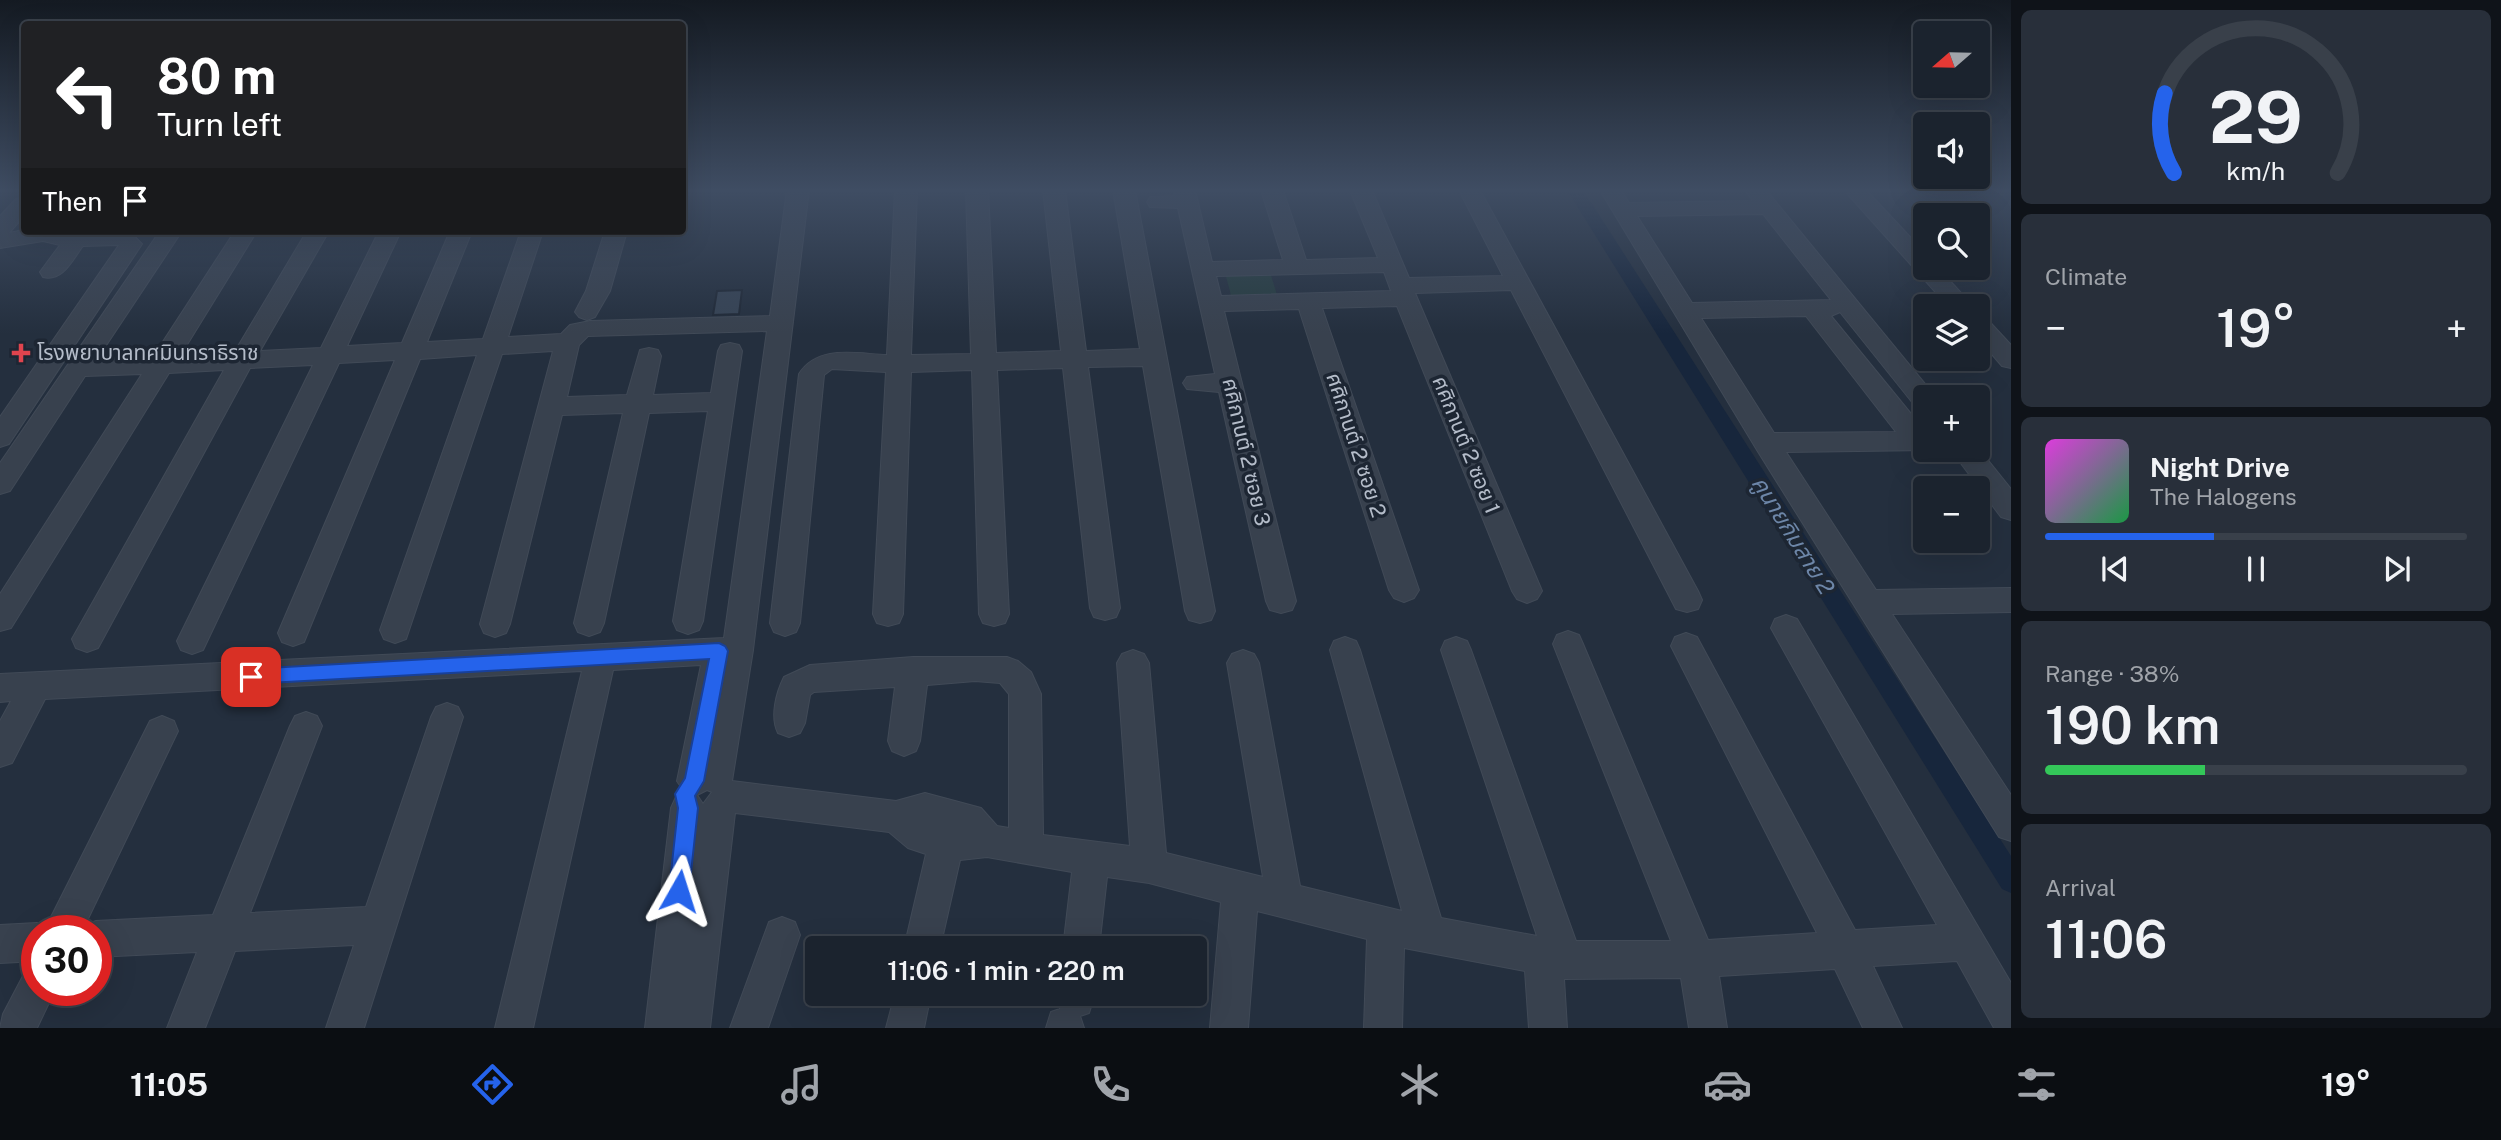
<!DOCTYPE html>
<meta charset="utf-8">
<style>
body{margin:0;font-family:"Public Sans","Noto Sans Thai",sans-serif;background:#282f3a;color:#f1f3f6;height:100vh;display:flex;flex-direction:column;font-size:26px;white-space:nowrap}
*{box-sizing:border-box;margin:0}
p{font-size:23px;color:#a0a4aa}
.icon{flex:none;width:38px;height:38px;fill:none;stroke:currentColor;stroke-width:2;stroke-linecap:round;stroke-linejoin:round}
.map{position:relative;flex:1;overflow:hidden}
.details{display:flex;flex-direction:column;gap:10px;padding:10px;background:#0f1319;width:490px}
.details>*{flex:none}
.top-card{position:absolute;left:21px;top:21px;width:665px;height:214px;border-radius:7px;box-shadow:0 7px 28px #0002,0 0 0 2px #39404a;background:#202124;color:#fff;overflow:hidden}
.needle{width:46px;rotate:250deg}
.buttons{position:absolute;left:1913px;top:21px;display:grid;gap:14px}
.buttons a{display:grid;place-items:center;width:77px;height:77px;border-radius:7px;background:#1b232e;box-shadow:0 7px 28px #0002,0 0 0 2px #39404a;font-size:35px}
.speed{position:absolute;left:21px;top:915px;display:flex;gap:14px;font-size:35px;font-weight:700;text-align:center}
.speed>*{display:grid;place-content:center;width:91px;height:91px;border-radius:50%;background:#1b232e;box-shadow:0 7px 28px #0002,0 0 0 2px #39404a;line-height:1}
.speed .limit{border:10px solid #d22;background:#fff;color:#111}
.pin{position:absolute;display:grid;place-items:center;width:60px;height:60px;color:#fff;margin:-30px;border-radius:14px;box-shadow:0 4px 10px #0006}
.me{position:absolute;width:77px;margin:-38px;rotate:6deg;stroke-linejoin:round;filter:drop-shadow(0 0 5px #0008)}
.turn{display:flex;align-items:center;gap:24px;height:147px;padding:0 21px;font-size:32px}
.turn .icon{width:91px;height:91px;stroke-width:2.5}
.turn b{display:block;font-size:49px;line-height:60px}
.then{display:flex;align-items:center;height:66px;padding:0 21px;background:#0003;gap:14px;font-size:26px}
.big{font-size:52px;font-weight:600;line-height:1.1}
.details .tile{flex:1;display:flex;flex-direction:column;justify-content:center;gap:10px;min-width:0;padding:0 24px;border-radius:10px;background:#282f3a}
.details .dial{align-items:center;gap:0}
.dial svg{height:182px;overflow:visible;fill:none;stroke:#39404a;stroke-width:7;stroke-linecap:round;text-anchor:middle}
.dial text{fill:#f1f3f6;stroke:none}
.song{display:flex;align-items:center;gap:21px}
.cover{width:84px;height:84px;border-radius:10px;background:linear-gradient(135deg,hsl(300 70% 55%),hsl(140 70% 35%))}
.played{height:7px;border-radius:4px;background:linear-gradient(90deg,#2563eb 40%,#39404a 40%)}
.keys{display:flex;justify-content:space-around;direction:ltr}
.heat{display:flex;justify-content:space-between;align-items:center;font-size:38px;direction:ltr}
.charge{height:10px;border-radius:5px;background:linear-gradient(90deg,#34c759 38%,#39404a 0)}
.trip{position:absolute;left:805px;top:936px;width:402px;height:70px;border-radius:7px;background:#1b232e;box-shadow:0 7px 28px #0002,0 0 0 2px #39404a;font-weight:600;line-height:70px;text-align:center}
.tabs{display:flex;height:112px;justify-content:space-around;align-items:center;background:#0b0e12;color:#a0a4aa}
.tabs .icon{width:49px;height:49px}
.tabs .active{color:#2563eb}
.tabs b{font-size:32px;color:#f1f3f6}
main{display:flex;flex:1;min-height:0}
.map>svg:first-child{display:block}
.green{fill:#263c3f}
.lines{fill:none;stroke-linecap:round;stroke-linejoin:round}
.canal{fill:#17263c;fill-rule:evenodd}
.building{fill:#364354;stroke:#1f2835;stroke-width:2}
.minor-casing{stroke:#414a57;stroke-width:2}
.minor{fill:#38414e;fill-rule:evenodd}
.route{fill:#2563eb;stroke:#184099;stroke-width:2}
.health-dot{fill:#e0444e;stroke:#1d2633;stroke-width:2.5}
.labels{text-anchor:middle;stroke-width:7;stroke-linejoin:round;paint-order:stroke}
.poi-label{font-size:21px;fill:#b4bcc9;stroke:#1d2633;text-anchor:start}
.street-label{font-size:21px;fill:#b4bcc9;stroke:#1d2633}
.water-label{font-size:23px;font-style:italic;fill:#6d86a8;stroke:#1d2633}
</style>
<main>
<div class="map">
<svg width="2011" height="1028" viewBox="0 0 2011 1028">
<rect width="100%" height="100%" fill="#242f3e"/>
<polygon class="green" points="1270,272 1278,298 1232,299 1225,273"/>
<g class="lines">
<polygon class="canal" points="1567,190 1583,190 2011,856 2011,893 2002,889"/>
</g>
<polygon class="building" points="742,290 739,314 713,315 717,291"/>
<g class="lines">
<defs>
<g id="minor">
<path d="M787,190H809L753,650L732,781L896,801L925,793L981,808L997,826L1009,828V694L1000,683L975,681L927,685L920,741L916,751L904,756L892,751L888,741L895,687L814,692L810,695L805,723L800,733L789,737L778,733C770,717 776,693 784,677L810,665L913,657H1007L1018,661L1031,672L1041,694L1043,835L1130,846L1117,663L1122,654L1133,650L1144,654L1149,663L1166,853L1263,877L1227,663L1232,654L1243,650L1254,654L1259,663L1300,886L1402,911L1330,650L1334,641L1345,637L1356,641L1360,650L1441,918L1537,936L1441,650L1445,641L1456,637L1467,641L1471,650L1576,941H1671L1553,644L1557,635L1568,631L1579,635L1583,644L1708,940L1817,933L1671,646L1675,637L1686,633L1697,637L1855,930L1937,925L1771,628L1775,619L1786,615L1797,619L2011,983V1028H1994L1957,961L1873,966L1902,1028H1863L1835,969L1719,976L1727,1028H1689L1681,978L1564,979L1567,1028H1529L1525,971L1404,948L1402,1028H1364L1367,939L1257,911L1248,1028H1210L1221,902L1149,883L1107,877L1099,948H1063L1072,872L987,857L960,860L940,948H904L926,854L908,848L889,832L735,813L710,1028H645L671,808L676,797L685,793L677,781L701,665L613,670L533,1028H495L582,671L45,699L12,763L0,767V721L11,701L0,702V674L724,638L767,331L588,336L579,345L567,397L627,395L640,350L649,348L658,350L661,356L653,395L711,393L718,351L721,345L730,343L739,345L742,351L703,621L699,630L688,634L677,630L673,621L708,411L649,413L604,623L600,632L589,636L578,632L574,623L623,413L562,415L510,624L506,633L495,637L484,633L480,624L553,351L502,354L406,639L395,643L384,639L380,630L477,355L420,359L304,642L293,646L282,642L278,633L395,360L339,363L203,650L192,654L181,650L177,641L313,365L250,368L98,648L87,652L76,648L72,639L224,370L169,373L11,628L0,631V594L142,374L85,376L10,491L0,494V463L160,231H182L97,359L153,357L235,231H257L180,356L234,353L307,231H329L260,351L321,348L379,231H401L347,346L402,343L450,231H472L427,342L483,339L521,231H543L508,337L561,334L570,325L590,321L770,316ZM707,790L712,792L703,804L697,795Z"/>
<path d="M895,190H917L911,355L971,354L966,190H988L996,353L1061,351L1043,190H1065L1086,351L1140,349L1113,190H1135L1215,611L1211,620L1200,623L1189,620L1185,611L1143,366L1088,367L1120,608L1116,617L1105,620L1094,617L1090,608L1063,368L997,370L1009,614L1005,623L994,626L983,623L979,614L972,370L911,372L903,614L899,623L888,626L877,623L873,614L886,372L832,369L824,375L800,623L796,632L785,636L774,632L770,623L799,374C818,344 856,354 887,355Z"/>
<path d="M1173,190H1195L1212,262L1283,260L1261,190H1283L1306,260L1378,258L1350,190H1372L1409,278L1503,276L1459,190H1480L1698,591L1702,600L1698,609L1687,612L1676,609L1511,290L1415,293L1542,591L1537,599L1527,603L1517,599L1512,591L1397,306L1322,308L1419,590L1414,598L1404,602L1394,598L1389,590L1299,309L1224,311L1296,601L1292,610L1281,613L1270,610L1266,601L1219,392L1187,389L1183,383L1187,377L1215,374L1178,208L1150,207L1147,202L1150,197L1175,196ZM1384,272L1391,291L1221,296L1216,276Z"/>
<path d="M1600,190H1621L1629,203L1753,201L1745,190H1766L1934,395L1936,397H1925V410L1916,407L1840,312L1831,316L1925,431V450H1928L1786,452L1876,590L2011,588V612L1892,614L2011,795V841L1999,837L1757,450ZM1763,214L1831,300L1692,303L1637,216ZM1806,316L1896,432L1774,433L1701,318Z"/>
<polygon points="1844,190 1866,190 1925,253 1925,268 1938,268 1973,306 1948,306"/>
<path d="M24,198V216L9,233L24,230L66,233L123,231L131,233L142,244L9,444L0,447V417L119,245L83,246C72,260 63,282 43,277L40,272L60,245L43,241L0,248V216L16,199Z"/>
<polygon points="605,231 627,231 610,291 595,317 587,320 579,317 575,312 586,291"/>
<polygon points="1978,316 1986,318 2011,345 2011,368 2002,366 1978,338"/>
<polygon points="1978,448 2011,489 2011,520 2001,517 1951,450"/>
<polygon points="447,703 458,707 463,717 364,1028 326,1028 354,945 235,951 205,1028 167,1028 197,952 96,957 96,931 37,931 37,961 0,963 0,925 37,923 46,927 150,721 162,716 174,721 178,731 85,925 96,921 213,915 290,726 295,716 306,712 317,716 322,726 250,913 366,907 431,717 436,707"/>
<polygon points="782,917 795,922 800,935 768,1028 730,1028 769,922"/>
<polygon points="37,968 37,990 55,990 37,1028 0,1028 3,1014 24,974"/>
<polygon points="895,994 931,994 924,1028 886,1028"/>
<polygon points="1057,994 1095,994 1089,1013 1080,1016 1084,1028 1046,1028 1051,1012 1060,1009"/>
</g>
</defs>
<use href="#minor" class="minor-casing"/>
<use href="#minor" class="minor"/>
</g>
<linearGradient id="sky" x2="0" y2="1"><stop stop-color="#141a22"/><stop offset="0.57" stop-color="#3f4d63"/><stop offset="1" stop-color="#3f4d63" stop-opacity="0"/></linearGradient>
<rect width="2011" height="334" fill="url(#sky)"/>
<polygon class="route" points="719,643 725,646 728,651 704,781 695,796 698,808 689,891 686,898 679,901 672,898 669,891 678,808 675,794 685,778 709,659 251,684 245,682 242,677 245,671 251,669"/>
<path class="health-dot" d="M17.5 342.5h7v7h7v7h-7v7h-7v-7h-7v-7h7z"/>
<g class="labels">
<g class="poi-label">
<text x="37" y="360">โรงพยาบาลทศมินทราธิราช</text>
</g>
<g class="street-label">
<text transform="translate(1356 445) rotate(72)" y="7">ศศิกานต์ 2 ซอย 2</text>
<text transform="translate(1466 445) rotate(68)" y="7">ศศิกานต์ 2 ซอย 1</text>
<text transform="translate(1246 452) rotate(77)" y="7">ศศิกานต์ 2 ซอย 3</text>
</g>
<g class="water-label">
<text transform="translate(1793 535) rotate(58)" y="8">คูนายกิมสาย 2</text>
</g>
</g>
</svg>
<div class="buttons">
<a><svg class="needle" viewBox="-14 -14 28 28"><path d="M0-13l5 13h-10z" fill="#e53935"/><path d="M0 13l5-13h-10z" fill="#a0a4aa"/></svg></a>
<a><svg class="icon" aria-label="sound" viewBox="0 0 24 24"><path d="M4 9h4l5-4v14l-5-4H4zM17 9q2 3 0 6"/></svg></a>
<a><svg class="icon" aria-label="search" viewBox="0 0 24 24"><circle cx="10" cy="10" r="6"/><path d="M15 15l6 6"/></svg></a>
<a><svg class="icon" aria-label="layers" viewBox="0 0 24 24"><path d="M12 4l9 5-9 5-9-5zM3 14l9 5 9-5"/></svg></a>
<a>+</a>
<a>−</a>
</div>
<div class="speed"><div class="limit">30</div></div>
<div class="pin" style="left:251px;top:677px;background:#d93025"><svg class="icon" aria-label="arrive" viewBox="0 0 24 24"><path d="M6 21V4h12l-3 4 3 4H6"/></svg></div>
<svg class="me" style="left:679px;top:891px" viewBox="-20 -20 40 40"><path d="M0-17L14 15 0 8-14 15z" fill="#2563eb" stroke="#fff" stroke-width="4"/></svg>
<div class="trip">11:06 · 1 min · 220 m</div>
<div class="top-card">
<div class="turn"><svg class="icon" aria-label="left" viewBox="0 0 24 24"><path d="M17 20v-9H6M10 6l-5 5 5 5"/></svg><div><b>80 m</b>Turn left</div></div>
<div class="then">Then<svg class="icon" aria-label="arrive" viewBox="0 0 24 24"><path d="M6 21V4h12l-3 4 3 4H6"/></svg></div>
</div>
</div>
<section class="details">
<div class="tile dial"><svg viewBox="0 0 100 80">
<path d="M14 69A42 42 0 1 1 86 69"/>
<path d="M14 69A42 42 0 0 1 10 34" stroke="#2563eb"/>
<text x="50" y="56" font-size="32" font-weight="700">29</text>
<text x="50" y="72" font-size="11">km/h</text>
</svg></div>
<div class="tile"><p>Climate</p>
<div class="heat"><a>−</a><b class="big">19°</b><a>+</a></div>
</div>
<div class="tile">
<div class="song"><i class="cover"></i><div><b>Night Drive</b><p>The Halogens</p></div></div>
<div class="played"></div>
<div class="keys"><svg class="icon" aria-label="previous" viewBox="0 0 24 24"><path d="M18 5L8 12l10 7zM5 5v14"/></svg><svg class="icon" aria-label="pause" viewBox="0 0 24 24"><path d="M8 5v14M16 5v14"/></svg><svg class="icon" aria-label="next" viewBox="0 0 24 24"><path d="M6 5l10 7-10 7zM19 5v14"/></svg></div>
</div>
<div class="tile"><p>Range · 38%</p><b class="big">190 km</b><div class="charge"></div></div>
<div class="tile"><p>Arrival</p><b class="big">11:06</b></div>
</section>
</main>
<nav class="tabs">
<b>11:05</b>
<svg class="icon active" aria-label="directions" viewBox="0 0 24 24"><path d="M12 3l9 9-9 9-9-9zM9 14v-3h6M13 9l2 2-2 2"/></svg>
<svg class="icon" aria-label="music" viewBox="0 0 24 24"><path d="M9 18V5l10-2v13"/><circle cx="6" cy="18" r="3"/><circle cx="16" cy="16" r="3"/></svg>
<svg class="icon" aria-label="phone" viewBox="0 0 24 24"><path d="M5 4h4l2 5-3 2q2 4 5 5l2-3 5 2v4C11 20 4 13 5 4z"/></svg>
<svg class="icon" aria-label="climate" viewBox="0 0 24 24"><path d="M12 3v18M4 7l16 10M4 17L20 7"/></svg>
<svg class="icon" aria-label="car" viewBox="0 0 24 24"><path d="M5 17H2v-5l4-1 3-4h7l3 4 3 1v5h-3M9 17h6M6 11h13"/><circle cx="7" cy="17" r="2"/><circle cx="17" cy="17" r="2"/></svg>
<svg class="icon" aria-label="filters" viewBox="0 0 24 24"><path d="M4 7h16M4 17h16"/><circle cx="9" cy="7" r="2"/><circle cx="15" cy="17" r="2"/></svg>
<b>19°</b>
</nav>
